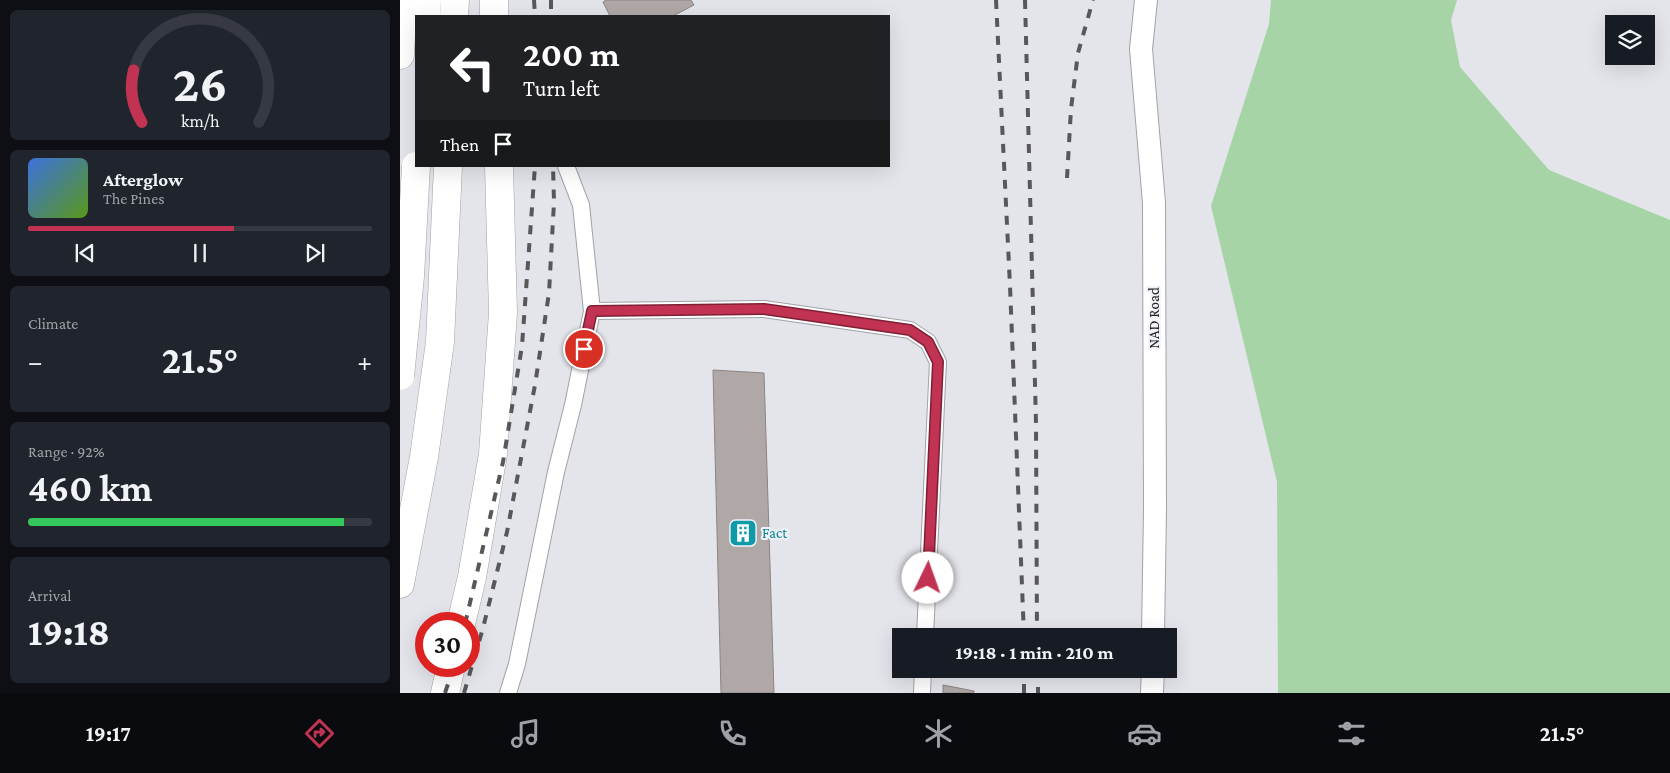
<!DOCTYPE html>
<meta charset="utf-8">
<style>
body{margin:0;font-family:"Crimson Pro",serif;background:#20242c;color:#f1f3f6;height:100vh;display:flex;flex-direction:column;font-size:19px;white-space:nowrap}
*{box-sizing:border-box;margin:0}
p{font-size:16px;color:#9ea1a6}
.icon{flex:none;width:28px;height:28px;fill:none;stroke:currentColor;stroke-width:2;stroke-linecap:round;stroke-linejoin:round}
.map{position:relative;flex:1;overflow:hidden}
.side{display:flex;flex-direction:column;gap:10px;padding:10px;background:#0d0f14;width:400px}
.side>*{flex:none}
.top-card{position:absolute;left:15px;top:15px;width:475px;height:152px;border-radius:0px;box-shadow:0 5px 20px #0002;background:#202124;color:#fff;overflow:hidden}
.tools{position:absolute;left:1205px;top:15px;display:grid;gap:10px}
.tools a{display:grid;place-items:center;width:50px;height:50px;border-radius:0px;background:#171b24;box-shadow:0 5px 20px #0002;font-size:25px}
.speed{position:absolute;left:15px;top:612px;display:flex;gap:10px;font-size:25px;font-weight:700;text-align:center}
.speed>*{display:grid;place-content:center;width:65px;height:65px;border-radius:50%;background:#171b24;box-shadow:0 5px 20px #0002;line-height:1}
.speed .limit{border:8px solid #d22;background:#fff;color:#111}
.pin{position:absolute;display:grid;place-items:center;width:42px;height:42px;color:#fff;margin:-21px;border:2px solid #fff;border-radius:50%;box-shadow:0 1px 5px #0007}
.me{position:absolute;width:55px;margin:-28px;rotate:3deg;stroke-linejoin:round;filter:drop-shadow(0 0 4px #0008)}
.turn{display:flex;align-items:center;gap:18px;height:105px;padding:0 25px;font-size:22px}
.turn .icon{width:65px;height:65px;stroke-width:2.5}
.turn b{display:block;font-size:35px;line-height:42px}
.then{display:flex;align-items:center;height:48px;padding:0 25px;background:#0003;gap:10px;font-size:19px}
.big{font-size:38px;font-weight:700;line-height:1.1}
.side .card{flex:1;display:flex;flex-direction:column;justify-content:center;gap:8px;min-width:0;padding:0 18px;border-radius:8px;background:#20242c}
.side .dial{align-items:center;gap:0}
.dial svg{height:130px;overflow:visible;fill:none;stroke:#363941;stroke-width:7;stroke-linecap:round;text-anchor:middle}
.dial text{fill:#f1f3f6;stroke:none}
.song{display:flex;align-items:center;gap:15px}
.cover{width:60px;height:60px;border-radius:8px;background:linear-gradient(135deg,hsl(220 70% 55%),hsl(90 70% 35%))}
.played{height:5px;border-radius:2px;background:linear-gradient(90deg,#c23252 60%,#363941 60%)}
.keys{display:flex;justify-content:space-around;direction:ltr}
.heat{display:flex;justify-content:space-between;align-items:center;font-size:28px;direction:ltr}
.charge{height:8px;border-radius:4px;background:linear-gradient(90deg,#34c759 92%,#363941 0)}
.trip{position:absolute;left:492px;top:628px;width:285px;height:50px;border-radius:0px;background:#171b24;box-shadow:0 5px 20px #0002;font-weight:700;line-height:50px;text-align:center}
.dock{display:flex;height:80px;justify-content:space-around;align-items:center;background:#090b0e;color:#9ea1a6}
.dock .icon{width:35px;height:35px}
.dock .selected{color:#c23252}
.dock b{font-size:22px;color:#f1f3f6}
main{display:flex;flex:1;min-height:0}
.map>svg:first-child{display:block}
.green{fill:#a6d4a6}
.building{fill:#afa8a6;stroke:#8b8482}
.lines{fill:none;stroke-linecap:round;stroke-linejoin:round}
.street-casing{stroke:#a1a2a8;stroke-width:18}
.secondary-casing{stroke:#a1a2a8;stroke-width:24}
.highway-casing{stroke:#a1a2a8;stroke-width:29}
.street{stroke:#fff;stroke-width:16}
.secondary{stroke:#fff;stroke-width:22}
.highway{stroke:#fff;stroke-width:28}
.rail{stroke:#58585b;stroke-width:4;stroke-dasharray:9 9;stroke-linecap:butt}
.highway-bridge-casing{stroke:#a1a2a8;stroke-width:29;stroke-linecap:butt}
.highway-bridge{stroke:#fff;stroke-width:28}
.route-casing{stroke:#7e2035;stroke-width:12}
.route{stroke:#c23252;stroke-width:9}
.labels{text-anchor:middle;stroke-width:4;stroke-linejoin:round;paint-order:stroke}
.street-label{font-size:15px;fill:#212123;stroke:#f1f2f9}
.culture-label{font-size:15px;fill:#0d838f;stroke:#f1f2f9;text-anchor:start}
</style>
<main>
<section class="side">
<div class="card dial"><svg viewBox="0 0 100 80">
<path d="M14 69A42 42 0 1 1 86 69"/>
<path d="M14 69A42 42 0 0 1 9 37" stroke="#c23252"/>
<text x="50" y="56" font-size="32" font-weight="700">26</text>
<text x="50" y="72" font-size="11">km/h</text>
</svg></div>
<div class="card">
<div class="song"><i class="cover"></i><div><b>Afterglow</b><p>The Pines</p></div></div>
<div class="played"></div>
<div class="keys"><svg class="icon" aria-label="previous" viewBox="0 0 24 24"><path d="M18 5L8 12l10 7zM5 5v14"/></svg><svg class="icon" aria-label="pause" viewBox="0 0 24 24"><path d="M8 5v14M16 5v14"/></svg><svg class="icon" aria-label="next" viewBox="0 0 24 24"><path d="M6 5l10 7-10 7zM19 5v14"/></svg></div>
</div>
<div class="card"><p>Climate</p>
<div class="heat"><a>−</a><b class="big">21.5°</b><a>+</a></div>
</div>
<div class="card"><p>Range · 92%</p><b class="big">460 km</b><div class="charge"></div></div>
<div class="card"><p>Arrival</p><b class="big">19:18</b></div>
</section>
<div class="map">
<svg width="1270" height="693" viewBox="0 0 1270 693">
<rect width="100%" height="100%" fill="#e4e5eb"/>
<polygon class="green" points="871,0 1057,0 1051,20 1060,67 1149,170 1270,220 1270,693 878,693 877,482 811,206 869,24"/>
<g class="building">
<polygon points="206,0 291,0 294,5 273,16 210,16 203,2"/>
<polygon points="313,370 364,373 374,693 321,693"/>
<polygon points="543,685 574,691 574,693 543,693"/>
</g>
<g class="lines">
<defs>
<g id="street">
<polyline points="166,166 181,205 192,311"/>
<polyline points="108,693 117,664 156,472 173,405 192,311 364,309 510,330 528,342 538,362 525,636"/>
<polyline points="522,693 523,669"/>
</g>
<g id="secondary">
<polyline points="746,0 741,49 754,203 755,509 753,636"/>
<polyline points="752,693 753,669"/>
</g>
<g id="highway">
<polyline points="94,0 94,16"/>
<polyline points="26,16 27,0"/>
<polyline points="54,16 55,0"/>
<polyline points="0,55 3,0"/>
<polyline points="0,584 24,457 40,342 48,166"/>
<polyline points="61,624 72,577 93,454 103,313 99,166"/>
<polyline points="45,693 51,666"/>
</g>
</defs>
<use href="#street" class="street-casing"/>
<use href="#secondary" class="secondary-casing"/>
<use href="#highway" class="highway-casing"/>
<use href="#street" class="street"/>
<use href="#secondary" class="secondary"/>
<use href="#highway" class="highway"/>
<g class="rail">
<polyline points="134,0 135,16"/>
<polyline points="151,0 151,16"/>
<polyline points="596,0 610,286 624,636"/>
<polyline points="625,0 636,423 637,636"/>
<polyline points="667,178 671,109 678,53 693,0"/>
<polyline points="65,624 103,462 122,346 135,166"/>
<polyline points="638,669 638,693"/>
<polyline points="45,693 54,666"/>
<polyline points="64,693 83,628 107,532 135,385 149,293 154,202 153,166"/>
<polyline points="624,693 624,669"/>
</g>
<defs>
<polyline id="highway-bridge" points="0,376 10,276 16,166"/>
</defs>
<use href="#highway-bridge" class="highway-bridge-casing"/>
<use href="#highway-bridge" class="highway-bridge"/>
</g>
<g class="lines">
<defs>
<polyline id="route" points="184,349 192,311 364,309 510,330 528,342 538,362 528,578"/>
</defs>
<use href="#route" class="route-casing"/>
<use href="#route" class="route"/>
</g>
<defs>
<symbol id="building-square" viewBox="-11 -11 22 22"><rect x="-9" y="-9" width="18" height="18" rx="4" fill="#0f9aa8" stroke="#f1f2f9"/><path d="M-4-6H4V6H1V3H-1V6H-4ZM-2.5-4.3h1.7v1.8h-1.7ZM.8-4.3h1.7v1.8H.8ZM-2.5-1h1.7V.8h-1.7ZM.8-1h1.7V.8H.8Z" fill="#fff"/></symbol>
</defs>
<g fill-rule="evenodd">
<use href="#building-square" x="327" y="517" width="32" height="32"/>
</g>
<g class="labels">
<g class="street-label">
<text transform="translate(754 318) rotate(-90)" y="5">NAD Road</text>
</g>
<g class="culture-label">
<text x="362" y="538">Fact</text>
</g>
</g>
</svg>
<div class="tools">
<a><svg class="icon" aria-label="layers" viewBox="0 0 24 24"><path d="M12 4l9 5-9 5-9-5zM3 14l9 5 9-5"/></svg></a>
</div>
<div class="speed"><div class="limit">30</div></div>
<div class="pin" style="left:184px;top:349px;background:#d93025"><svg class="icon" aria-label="arrive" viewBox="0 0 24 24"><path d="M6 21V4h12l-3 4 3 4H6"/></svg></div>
<svg class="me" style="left:528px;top:578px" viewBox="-20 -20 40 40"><circle r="19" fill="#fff"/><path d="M0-13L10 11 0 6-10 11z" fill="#c23252"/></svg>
<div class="trip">19:18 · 1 min · 210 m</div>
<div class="top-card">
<div class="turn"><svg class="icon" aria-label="left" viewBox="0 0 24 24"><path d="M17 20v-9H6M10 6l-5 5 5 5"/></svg><div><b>200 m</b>Turn left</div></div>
<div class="then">Then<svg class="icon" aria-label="arrive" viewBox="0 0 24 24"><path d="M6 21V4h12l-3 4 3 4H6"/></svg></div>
</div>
</div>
</main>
<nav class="dock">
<b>19:17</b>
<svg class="icon selected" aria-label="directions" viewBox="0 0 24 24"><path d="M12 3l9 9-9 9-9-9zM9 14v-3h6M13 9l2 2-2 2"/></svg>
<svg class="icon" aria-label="music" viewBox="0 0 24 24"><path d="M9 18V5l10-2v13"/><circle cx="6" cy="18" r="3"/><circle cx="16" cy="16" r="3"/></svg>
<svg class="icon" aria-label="phone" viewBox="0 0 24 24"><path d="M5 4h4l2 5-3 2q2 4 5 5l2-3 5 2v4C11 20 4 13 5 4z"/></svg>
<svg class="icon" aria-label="climate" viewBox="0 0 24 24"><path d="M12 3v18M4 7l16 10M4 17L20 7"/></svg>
<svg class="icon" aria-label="car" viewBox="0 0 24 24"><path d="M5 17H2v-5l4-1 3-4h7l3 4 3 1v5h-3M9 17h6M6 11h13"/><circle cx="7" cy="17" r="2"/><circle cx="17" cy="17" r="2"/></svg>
<svg class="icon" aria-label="filters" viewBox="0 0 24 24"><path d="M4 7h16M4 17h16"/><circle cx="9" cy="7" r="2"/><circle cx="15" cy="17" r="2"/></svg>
<b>21.5°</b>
</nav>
